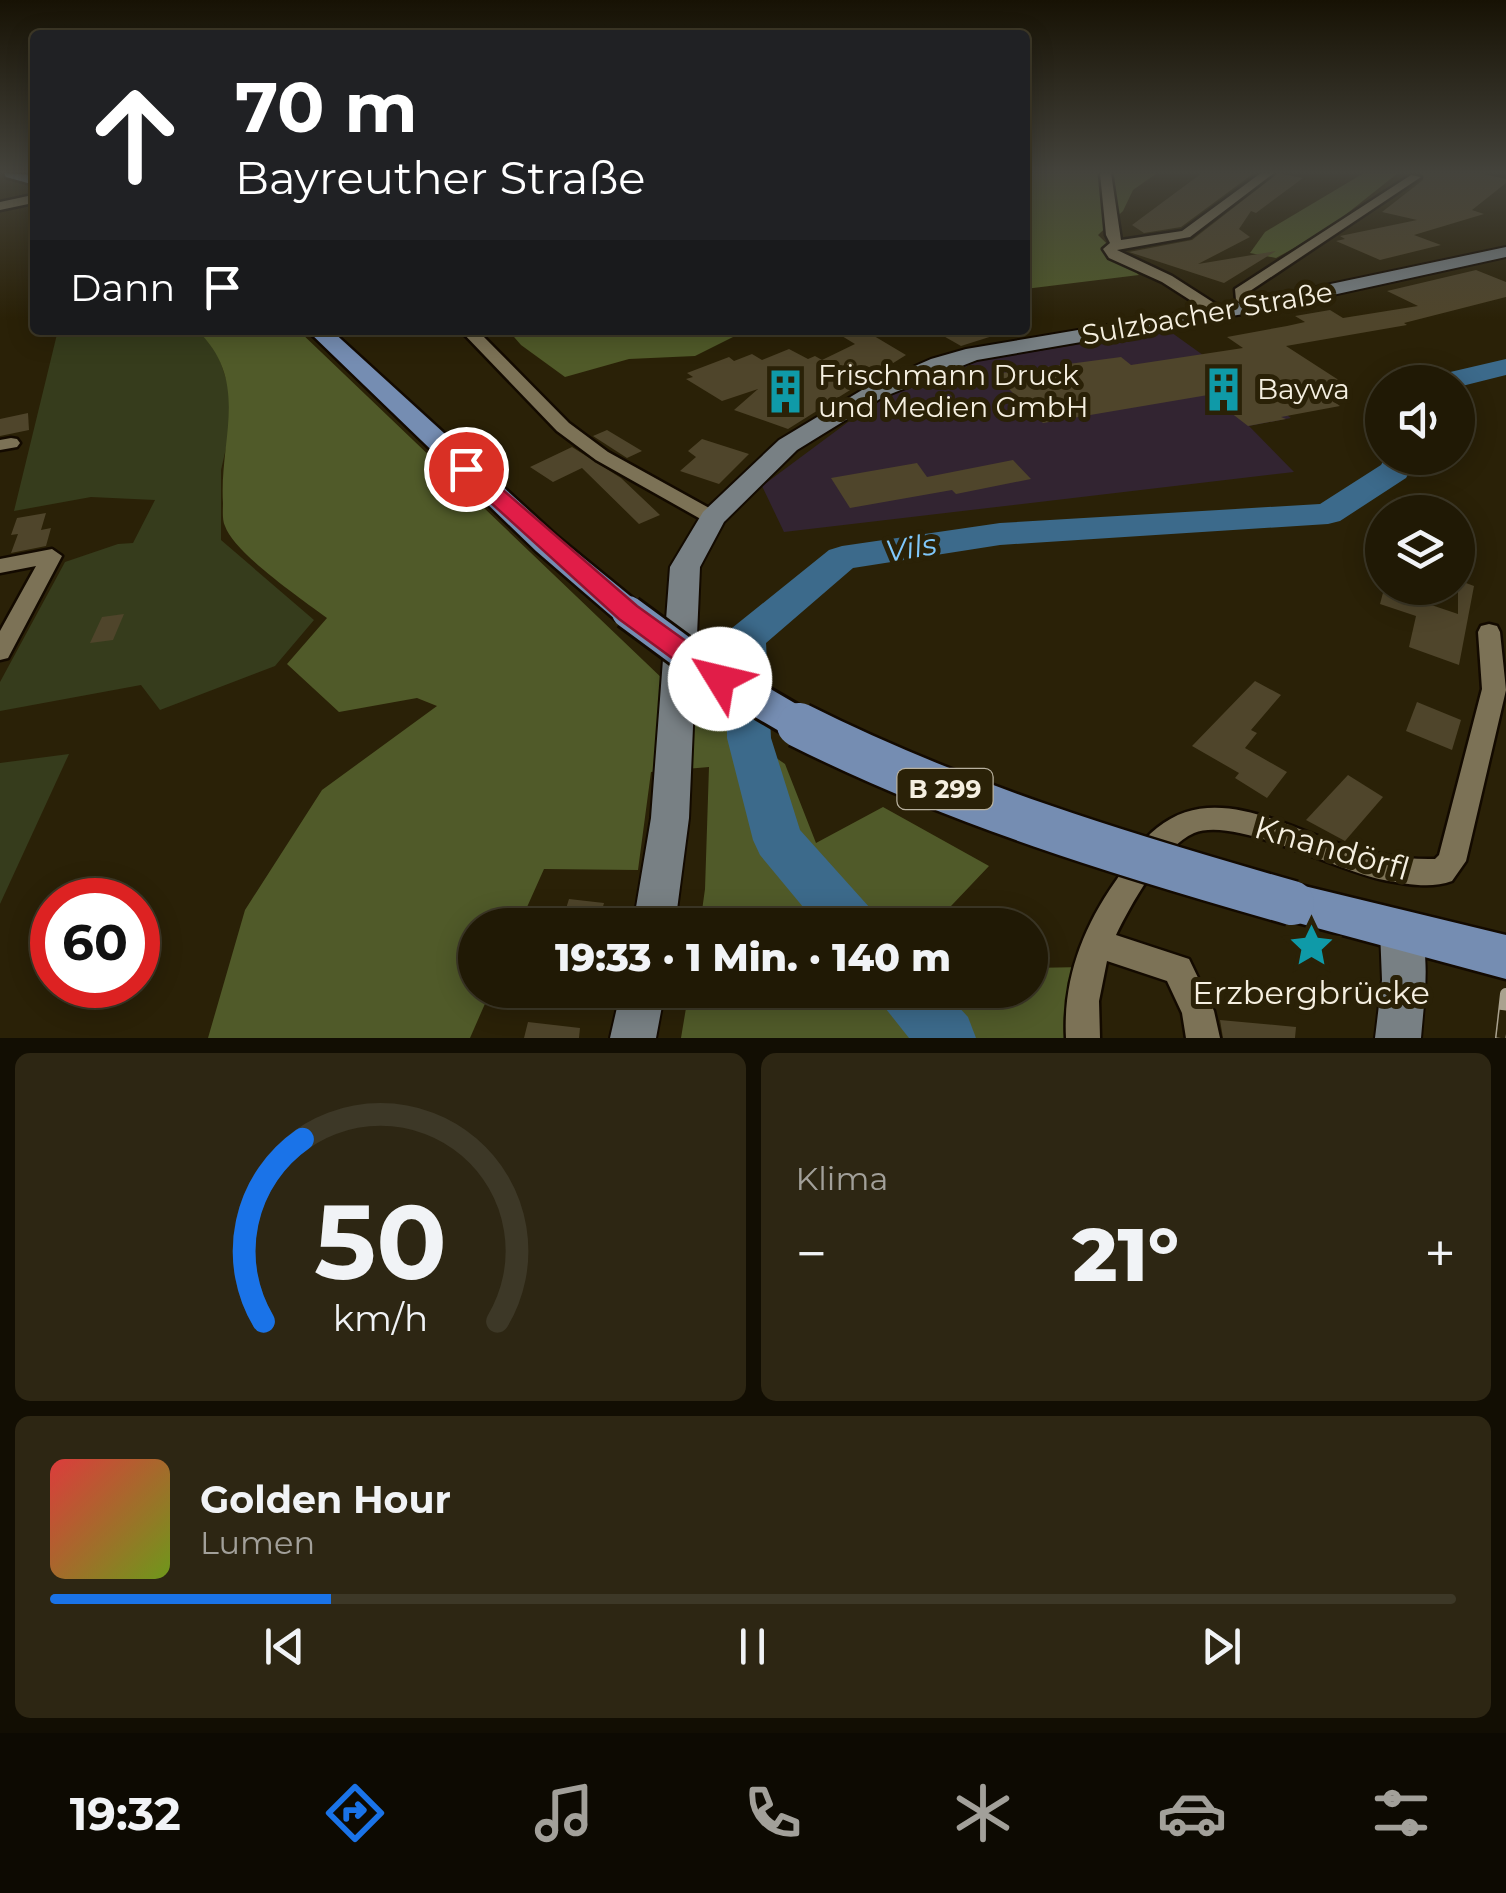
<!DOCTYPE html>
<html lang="de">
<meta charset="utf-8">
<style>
body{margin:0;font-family:Montserrat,sans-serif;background:#2d2613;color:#f1f3f6;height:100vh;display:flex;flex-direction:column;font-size:38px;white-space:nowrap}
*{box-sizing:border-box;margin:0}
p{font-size:32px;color:#a2a09a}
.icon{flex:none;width:55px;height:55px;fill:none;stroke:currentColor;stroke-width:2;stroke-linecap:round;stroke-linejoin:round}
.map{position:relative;height:1038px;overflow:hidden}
.side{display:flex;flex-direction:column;gap:15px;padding:15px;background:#120e03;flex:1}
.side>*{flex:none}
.banner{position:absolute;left:30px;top:30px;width:1000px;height:305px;border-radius:10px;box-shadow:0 5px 25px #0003,0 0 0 2px #3d3827;background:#202124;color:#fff;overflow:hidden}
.controls{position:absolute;left:1365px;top:365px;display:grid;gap:20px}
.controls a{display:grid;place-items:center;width:110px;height:110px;border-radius:50%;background:#201905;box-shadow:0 5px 25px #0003,0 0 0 2px #3d3827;font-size:50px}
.speed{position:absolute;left:30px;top:878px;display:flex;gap:20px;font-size:50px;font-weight:700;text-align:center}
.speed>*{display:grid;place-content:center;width:130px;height:130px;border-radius:50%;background:#201905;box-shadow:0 5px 25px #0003,0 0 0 2px #3d3827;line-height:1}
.speed .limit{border:15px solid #d22;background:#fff;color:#111}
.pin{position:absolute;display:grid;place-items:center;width:85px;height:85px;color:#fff;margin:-42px;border:5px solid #fff;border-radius:50%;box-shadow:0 2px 10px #0007}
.me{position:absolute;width:110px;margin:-55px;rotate:306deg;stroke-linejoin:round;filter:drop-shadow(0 0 8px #0008)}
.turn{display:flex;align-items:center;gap:35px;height:210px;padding:0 40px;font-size:45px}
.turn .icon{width:130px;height:130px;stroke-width:2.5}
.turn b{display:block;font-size:70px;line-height:85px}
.then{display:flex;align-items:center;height:95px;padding:0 40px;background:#0003;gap:20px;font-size:38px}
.big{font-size:75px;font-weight:800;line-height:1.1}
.side .widget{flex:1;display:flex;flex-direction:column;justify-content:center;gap:15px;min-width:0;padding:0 35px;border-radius:15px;background:#2d2613}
.side .dial{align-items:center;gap:0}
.dial svg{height:260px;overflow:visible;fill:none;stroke:#3d3827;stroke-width:7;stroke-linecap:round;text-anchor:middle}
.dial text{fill:#f1f3f6;stroke:none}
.song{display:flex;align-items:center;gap:30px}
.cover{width:120px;height:120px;border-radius:15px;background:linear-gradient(135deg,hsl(0 70% 55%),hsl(80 70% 35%))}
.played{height:10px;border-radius:5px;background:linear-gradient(90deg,#1a73e8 20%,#3d3827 20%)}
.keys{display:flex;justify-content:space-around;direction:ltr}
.heat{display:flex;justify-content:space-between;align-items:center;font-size:55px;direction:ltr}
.side .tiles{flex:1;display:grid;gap:15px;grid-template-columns:1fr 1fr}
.widget:last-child{grid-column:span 2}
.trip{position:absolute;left:458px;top:908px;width:590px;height:100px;border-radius:50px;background:#201905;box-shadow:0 5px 25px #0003,0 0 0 2px #3d3827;font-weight:800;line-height:100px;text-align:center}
.menu{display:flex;height:160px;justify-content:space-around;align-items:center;background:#0d0a02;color:#a2a09a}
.menu .icon{width:70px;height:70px}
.menu .selected{color:#1a73e8}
.menu b{font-size:45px;color:#f1f3f6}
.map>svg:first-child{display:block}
.commercial{fill:#322431}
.green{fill:#363c1c}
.forest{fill:#505a29}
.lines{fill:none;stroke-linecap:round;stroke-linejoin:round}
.river{fill:#3c6a8b;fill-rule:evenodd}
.building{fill:#4f452b}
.minor-casing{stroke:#130a00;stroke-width:5}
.tertiary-casing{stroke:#130a00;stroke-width:5}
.secondary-casing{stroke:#130a00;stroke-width:4}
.primary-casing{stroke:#130a00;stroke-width:5}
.minor{fill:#7c7256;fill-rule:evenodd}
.tertiary{fill:#7c7256;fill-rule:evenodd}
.secondary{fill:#788084;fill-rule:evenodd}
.primary{fill:#758db2;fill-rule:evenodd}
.rail-casing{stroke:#aaa28f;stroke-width:12}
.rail{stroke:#2a2107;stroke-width:9;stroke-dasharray:28;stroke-linecap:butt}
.primary-bridge-far1-casing{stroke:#130a00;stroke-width:38;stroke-linecap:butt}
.primary-bridge-casing{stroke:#130a00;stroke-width:49;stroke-linecap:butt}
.primary-bridge-far1{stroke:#758db2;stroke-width:32}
.primary-bridge{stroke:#758db2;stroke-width:44}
.route{fill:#e11d48;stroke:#92132f;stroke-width:2.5}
.labels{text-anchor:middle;stroke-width:10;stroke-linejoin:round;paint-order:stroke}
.shield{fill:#2a2107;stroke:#b8b19f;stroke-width:2.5}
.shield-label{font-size:25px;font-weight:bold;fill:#f5efe0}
.street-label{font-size:28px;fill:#f5efe0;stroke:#2a2107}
.poi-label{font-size:28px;fill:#f5efe0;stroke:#2a2107;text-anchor:start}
.water-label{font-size:30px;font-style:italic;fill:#80c8fb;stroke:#2a2107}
.near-street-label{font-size:32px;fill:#f5efe0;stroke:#2a2107}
.near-poi-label{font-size:32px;fill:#f5efe0;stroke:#2a2107}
</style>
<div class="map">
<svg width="1506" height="1038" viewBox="0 0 1506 1038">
<rect width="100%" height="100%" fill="#2a2107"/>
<polygon class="commercial" points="1168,330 1291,418 1249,426 1294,472 784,532 762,486 871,405 925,380 982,360"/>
<g class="green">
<polygon points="58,330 197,330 216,348 228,385 232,422 221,470 221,540 314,620 275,666 160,710 141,685 0,711 0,682 65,562 118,544 133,543 155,500 91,497 14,511"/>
<polygon points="69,754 0,904 0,763"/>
</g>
<g class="forest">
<polygon points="1025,173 1157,173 1133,190 1123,211 1098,235 1139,275 1025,289"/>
<polygon points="1364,173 1398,173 1325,231 1276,258 1250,253 1265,232"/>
<path d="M197,330H298L667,683L785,764L816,843L883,807L989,866L933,925H700L705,889L709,767L651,772L638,870L544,869L519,925H475V990H491L470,1038H208L245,910L322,790L437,706L417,698L339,712L287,664L327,618C303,600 234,553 225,526C222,520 223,510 223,503C219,439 251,382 197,330Z"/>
<polygon points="508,330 747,330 695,356 629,359 565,377 521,345"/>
<polygon points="1084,967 1081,1038 681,1038 689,990 1030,990 1030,968"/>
</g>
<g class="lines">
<g class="river">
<polygon points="1506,359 1506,375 1458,387 1458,382 1429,382 1433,376"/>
<polygon points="1385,458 1417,458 1406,478 1340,521 1328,524 1000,545 853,568 766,643 771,738 800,830 870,908 878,925 818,925 760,855 753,840 727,738 726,638 732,628 829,550 842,546 1000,523 1320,504 1381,465"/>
<polygon points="878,990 943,990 968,1017 976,1038 909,1038 886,1009"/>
</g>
</g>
<g class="building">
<polygon points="1202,173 1254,173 1181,227 1144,233 1132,225"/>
<polygon points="1278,173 1303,178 1256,213 1251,211 1239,229 1250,237 1198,264 1276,251 1224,283 1129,252 1192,240"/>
<polygon points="1422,173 1480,173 1506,179 1506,183 1472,210 1484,214 1414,235 1441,245 1380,260 1336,241 1345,239 1340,236 1417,220 1382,212 1423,180"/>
<polygon points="1476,270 1506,282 1506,297 1404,323 1407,325 1286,346 1351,388 1322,393 1340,406 1281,417 1286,419 1248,426 1208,395 1043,423 994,374 1121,357 1131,365 1243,348 1227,337 1287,326 1305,322 1295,316 1330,310 1343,318 1418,306 1387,291"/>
<polygon points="832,330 864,330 906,355 788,429 734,410 758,389 722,401 686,379 693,377 687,373 729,357 734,361 752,354 762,360 789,349 808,359 815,356 822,360 855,344"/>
<polygon points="933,330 1002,330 1002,333 961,346"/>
<polygon points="28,413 29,430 0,436 0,419"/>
<polygon points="607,430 642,451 627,458 593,436"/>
<polygon points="702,439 749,454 719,484 680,471 696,457 688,451"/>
<polygon points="572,447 621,478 660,515 639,524 582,468 553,482 530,467"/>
<polygon points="1013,460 1031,479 956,494 952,490 850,508 831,478 917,463 927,477"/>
<polygon points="46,513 41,530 51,528 46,546 11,553 18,534 11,535 17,518"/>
<polygon points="1458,580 1474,586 1459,665 1409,647 1416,616 1380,604 1384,589 1458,614"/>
<polygon points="124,614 113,640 90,643 102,617"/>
<polygon points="1255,681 1281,695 1251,730 1257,733 1245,748 1287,772 1267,798 1235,778 1239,773 1192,746"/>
<polygon points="1417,702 1461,720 1452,750 1406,731"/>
<polygon points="1348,775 1383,797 1345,841 1306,820"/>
<polygon points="569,899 604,903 598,925 561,925"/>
<polygon points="1220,1020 1296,1027 1295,1038 1223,1038"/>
<polygon points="528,1022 580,1028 579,1038 524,1038"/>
</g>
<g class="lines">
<defs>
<g id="minor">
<polygon points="1100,173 1111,173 1121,240 1182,231 1261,173 1274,173 1190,237 1117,250 1172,276 1225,310 1225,316 1215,316 1162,282 1109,258 1103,249 1110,243 1106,235"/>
<polygon points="1411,175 1421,177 1247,293 1260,303 1260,309 1250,309 1236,300 1235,289"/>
<polygon points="460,330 477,330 569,423 608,452 720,514 723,518 720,522 706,522 596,460 557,431"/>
<polygon points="11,438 17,439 20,443 17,447 0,450 0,440"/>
<polygon points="52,549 62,556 8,658 0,660 0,631 36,566 0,573 0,559"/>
<path d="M1489,624L1497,626L1500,632L1506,690L1466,861L1452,881C1431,889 1406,884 1384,880C1337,871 1235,816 1194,833C1163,846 1130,906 1116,935L1189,959L1214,1011L1220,1038H1186L1182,1013L1167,981L1107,961L1099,1001L1100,1038H1066C1063,980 1082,929 1115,882C1128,864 1139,842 1157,828C1212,783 1280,824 1337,843C1369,853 1402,860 1435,859L1439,855L1482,689L1478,632L1481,626Z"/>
</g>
<polygon id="tertiary" points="28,196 33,197 33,203 0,210 0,202"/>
<g id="secondary">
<polygon points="1506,247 1506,257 1255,312 977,360 883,397 797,450 724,522 700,567 689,818 675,925 633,925 651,818 670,567 703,512 779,440 867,387 931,359 966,349 1255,300"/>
<path d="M1401,911L1416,916C1432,953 1424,999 1421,1038H1375L1382,980L1380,930L1386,916Z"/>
<polygon points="621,990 665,990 656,1038 610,1038"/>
</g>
<g id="primary">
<polygon points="4,173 35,175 35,185 6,177"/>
<polygon points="307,330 331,330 558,537 640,604 645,612 640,620 628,623 616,620 536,551"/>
<polygon points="1292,883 1506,935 1506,979 1276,917 1270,903 1276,889"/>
</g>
</defs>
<use href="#minor" class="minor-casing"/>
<use href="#tertiary" class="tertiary-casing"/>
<use href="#secondary" class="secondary-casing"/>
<use href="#primary" class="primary-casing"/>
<use href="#minor" class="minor"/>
<use href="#tertiary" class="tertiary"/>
<use href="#secondary" class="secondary"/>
<use href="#primary" class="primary"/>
<defs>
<polyline id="rail" points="1501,1038 1506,994"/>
</defs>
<use href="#rail" class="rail-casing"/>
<use href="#rail" class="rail"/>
<defs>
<polyline id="primary-bridge-far1" points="628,612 708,671 804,727"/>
<path id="primary-bridge" d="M799,725C956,804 1123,855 1292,903"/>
</defs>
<use href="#primary-bridge-far1" class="primary-bridge-far1-casing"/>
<use href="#primary-bridge" class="primary-bridge-casing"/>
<use href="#primary-bridge-far1" class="primary-bridge-far1"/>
<use href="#primary-bridge" class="primary-bridge"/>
</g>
<linearGradient id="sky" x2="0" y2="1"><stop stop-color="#171204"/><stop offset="0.54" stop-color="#44433c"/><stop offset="1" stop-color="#44433c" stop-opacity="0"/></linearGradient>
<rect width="1506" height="319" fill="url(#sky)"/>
<polygon class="route" points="466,462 473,464 637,606 729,672 733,679 729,686 710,686 619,619 458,473 455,469 458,464"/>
<defs>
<symbol id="building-bare" viewBox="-9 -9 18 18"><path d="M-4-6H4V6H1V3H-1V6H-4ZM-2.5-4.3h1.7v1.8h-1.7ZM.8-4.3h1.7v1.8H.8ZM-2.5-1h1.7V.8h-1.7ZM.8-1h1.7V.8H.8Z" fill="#0f9aa8" stroke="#2a2107" stroke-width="2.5" paint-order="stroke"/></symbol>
<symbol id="sight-bare" viewBox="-9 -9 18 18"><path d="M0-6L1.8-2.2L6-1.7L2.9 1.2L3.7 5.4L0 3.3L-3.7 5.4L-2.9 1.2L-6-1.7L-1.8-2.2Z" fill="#0f9aa8" stroke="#2a2107" stroke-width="2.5" paint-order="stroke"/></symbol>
</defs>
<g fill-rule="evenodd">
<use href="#building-bare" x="1192" y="358" width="63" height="63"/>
<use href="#building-bare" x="754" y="360" width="63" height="63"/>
<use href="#sight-bare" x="1280" y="914" width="63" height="63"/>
</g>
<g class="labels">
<rect class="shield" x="897.5" y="769" width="95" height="40" rx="8"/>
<g class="shield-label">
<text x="945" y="798">B 299</text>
</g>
<g class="street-label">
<text transform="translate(1207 313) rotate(-10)" y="10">Sulzbacher Straße</text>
</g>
<g class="poi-label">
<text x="818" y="385">Frischmann Druck<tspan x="818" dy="32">und Medien GmbH</tspan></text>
<text x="1257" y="399">Baywa</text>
</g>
<g class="water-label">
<text transform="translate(911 548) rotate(-9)" y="10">Vils</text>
</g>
<g class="near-street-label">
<text transform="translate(1332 848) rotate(16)" y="11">Knandörfl</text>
</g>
<g class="near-poi-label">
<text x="1311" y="1004">Erzbergbrücke</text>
</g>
</g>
</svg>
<div class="controls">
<a><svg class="icon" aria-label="sound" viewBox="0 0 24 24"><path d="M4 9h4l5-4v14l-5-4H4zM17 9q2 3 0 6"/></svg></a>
<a><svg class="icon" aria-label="layers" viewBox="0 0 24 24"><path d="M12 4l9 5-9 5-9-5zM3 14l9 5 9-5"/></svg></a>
</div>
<div class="speed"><div class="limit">60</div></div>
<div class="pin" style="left:466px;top:469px;background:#d93025"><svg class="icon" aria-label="arrive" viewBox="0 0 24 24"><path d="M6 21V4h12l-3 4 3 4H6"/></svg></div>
<svg class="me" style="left:720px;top:679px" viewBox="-20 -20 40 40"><circle r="19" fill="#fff"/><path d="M0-13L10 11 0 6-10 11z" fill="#e11d48"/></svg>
<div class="trip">19:33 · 1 Min. · 140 m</div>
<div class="banner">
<div class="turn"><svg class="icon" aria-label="ahead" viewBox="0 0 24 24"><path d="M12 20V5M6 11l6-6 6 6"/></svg><div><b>70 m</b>Bayreuther Straße</div></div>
<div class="then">Dann<svg class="icon" aria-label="arrive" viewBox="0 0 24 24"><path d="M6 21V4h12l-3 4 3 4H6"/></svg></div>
</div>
</div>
<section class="side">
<div class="tiles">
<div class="widget dial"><svg viewBox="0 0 100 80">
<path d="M14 69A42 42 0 1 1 86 69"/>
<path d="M14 69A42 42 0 0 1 26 13" stroke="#1a73e8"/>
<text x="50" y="56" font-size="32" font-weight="700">50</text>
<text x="50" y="72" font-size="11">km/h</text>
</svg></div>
<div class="widget"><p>Klima</p>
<div class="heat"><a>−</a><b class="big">21°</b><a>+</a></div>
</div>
<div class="widget">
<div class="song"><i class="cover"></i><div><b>Golden Hour</b><p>Lumen</p></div></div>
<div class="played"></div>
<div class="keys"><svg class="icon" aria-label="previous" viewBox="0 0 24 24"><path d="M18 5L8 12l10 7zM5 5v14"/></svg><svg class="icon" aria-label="pause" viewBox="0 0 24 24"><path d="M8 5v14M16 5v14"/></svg><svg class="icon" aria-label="next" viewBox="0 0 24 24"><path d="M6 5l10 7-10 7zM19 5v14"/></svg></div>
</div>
</div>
</section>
<nav class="menu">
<b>19:32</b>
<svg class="icon selected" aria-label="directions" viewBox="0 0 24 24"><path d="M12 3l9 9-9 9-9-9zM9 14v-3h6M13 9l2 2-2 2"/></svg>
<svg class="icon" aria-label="music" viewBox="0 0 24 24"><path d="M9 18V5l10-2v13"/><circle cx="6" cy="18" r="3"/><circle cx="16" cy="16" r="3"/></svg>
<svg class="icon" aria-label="phone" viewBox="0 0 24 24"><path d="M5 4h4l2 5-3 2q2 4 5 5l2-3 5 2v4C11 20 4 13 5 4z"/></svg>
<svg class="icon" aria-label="climate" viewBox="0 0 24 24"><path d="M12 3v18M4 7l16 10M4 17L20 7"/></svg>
<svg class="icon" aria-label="car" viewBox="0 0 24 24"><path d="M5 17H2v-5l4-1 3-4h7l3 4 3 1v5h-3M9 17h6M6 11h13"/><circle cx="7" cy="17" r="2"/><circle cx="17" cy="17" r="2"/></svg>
<svg class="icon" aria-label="filters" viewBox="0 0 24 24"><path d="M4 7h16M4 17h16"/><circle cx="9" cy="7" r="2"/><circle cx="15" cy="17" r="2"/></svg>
</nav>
